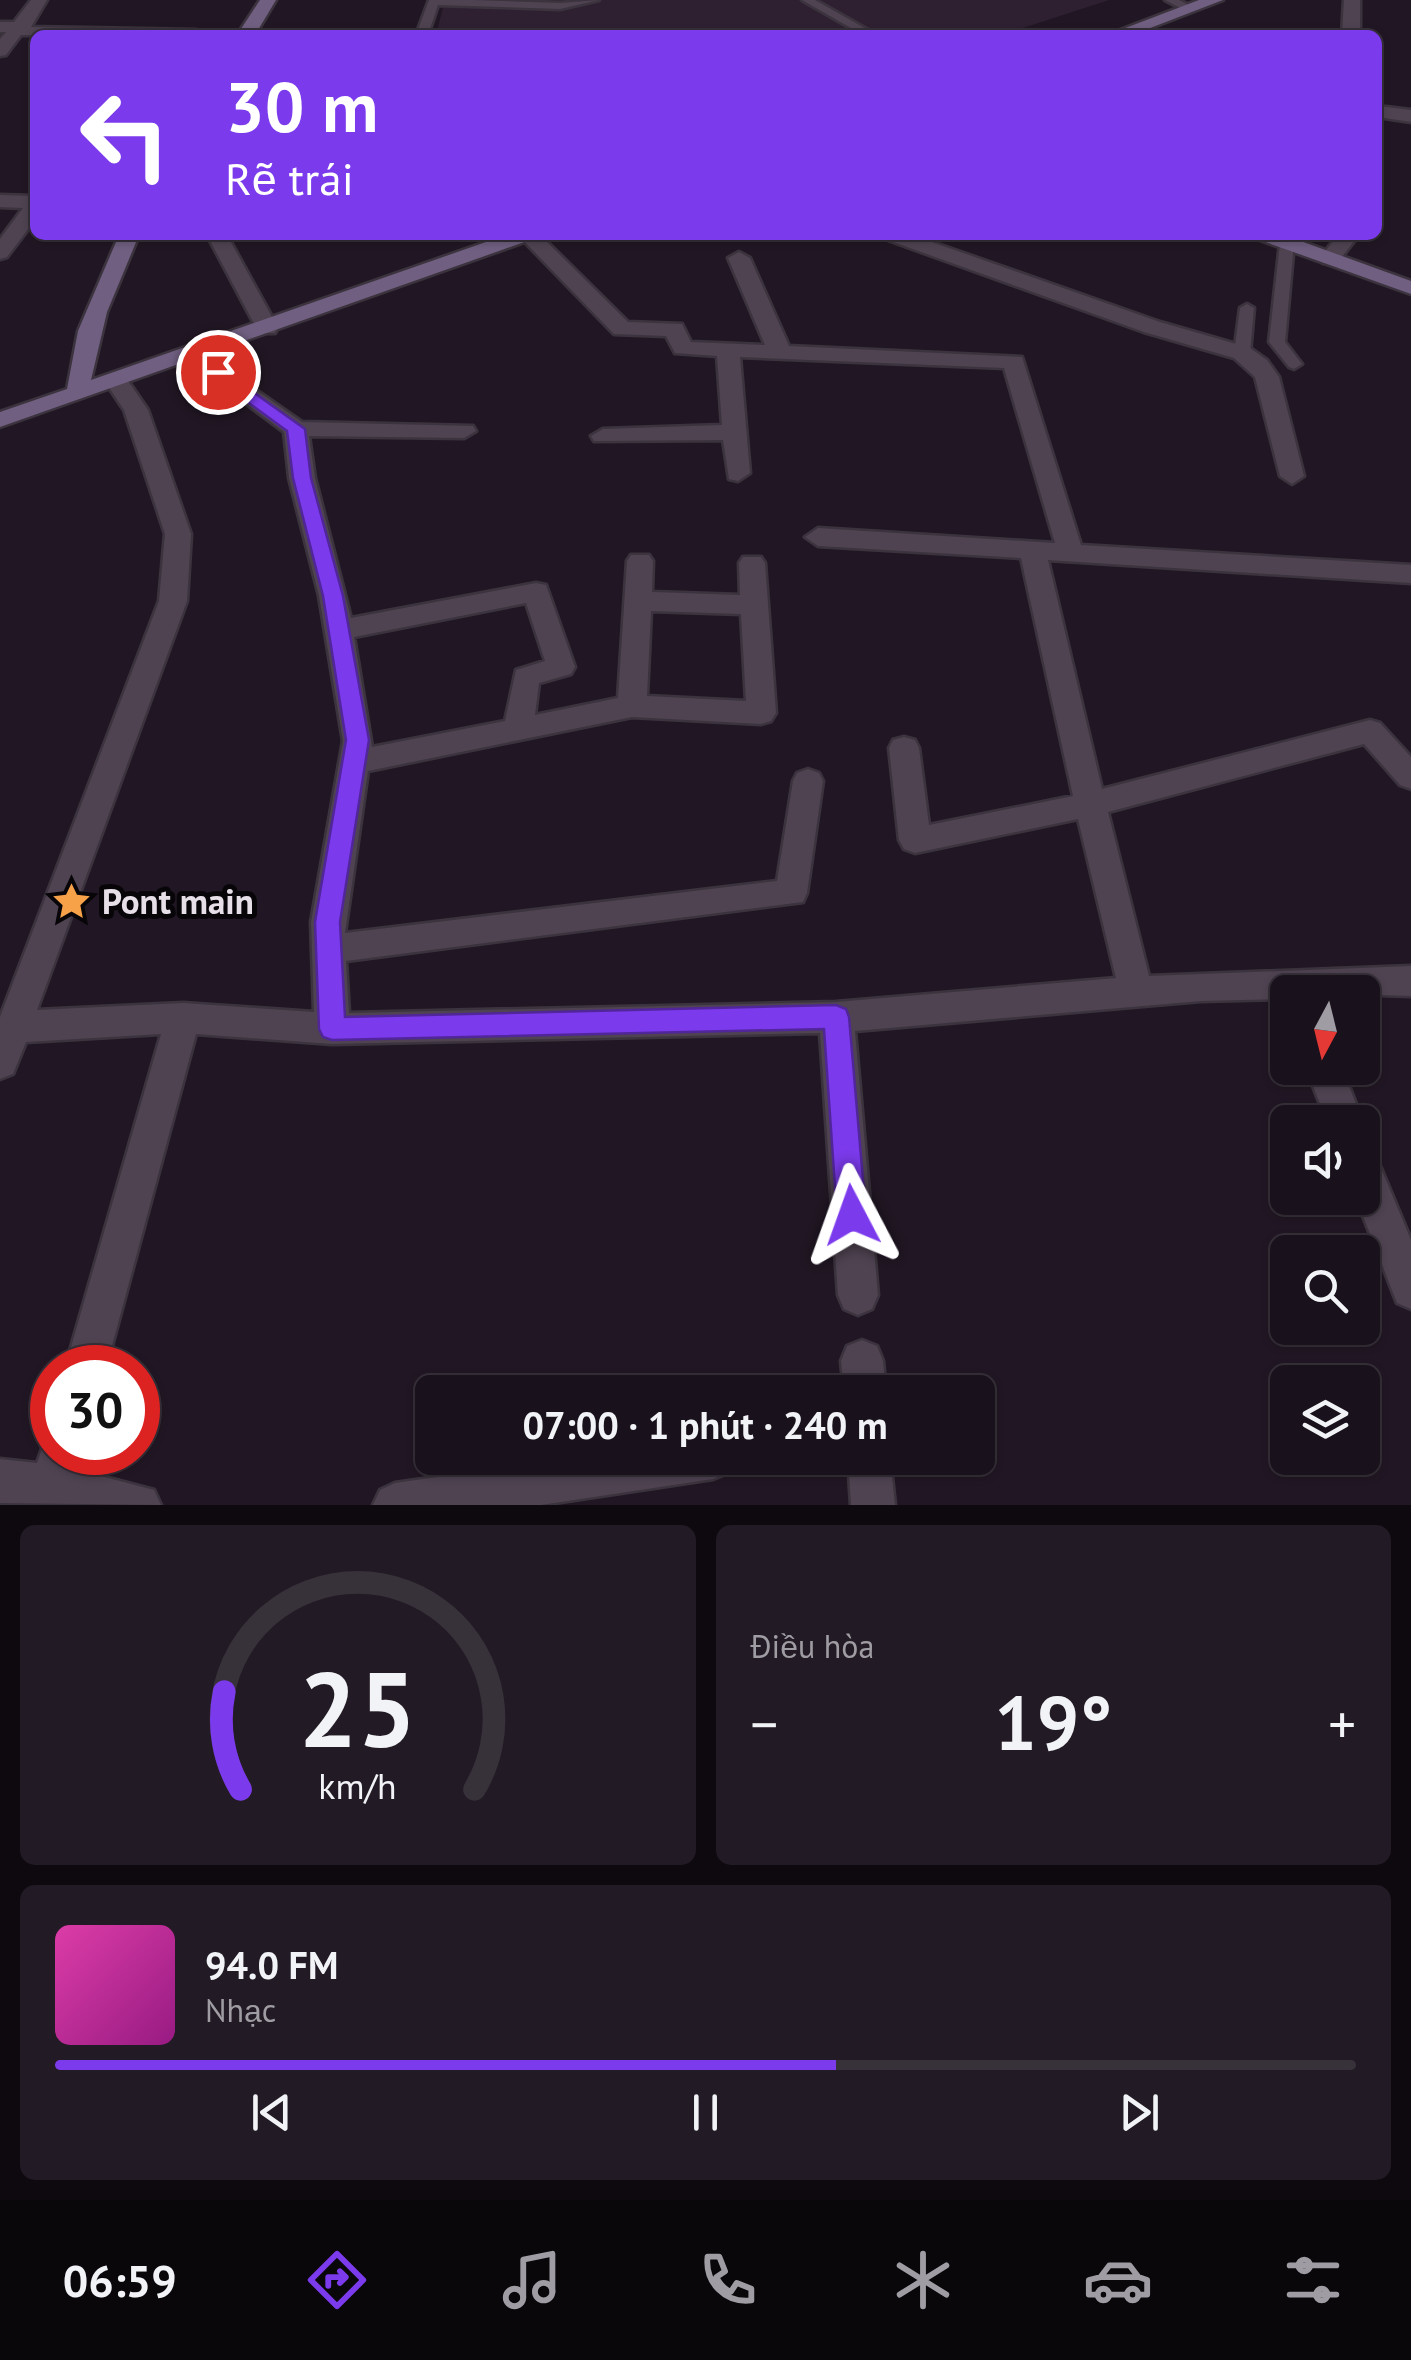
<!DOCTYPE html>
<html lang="vi">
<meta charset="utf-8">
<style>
body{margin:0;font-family:"PT Sans",sans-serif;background:#221a24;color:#f1f3f6;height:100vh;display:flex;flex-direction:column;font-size:38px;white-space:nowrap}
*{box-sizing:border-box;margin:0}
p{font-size:32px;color:#9f9da3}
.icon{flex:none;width:55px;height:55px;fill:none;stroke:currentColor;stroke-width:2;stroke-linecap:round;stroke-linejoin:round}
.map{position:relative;height:1505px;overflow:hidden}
.drawer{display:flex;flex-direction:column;gap:20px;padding:20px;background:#0e090f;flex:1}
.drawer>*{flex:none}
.hud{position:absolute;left:30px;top:30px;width:1352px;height:210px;border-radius:15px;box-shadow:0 2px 8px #0004,0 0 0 2px #37313a;background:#7c3aed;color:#fff;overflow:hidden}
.needle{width:65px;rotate:187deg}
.fabs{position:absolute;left:1270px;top:975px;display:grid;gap:20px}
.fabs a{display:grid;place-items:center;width:110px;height:110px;border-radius:15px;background:#19111b;box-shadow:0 2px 8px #0004,0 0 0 2px #37313a;font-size:50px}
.speed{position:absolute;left:30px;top:1345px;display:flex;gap:20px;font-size:50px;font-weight:700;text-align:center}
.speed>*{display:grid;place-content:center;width:130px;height:130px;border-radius:50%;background:#19111b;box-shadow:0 2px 8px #0004,0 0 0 2px #37313a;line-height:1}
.speed .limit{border:15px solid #d22;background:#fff;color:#111}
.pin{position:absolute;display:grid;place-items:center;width:85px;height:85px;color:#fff;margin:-42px;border:5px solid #fff;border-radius:50%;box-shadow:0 2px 10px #0007}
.me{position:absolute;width:110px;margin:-55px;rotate:356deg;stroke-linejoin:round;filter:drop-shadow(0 0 8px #0008)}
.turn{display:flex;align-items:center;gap:35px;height:210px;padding:0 30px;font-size:45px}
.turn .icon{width:130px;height:130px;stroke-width:2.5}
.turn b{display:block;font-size:70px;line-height:85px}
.big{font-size:75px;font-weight:700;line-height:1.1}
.drawer .card{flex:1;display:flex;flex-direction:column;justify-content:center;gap:15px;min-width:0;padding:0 35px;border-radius:15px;background:#221a24}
.drawer .dial{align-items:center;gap:0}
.dial svg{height:260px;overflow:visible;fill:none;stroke:#37313a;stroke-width:7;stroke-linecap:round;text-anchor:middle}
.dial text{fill:#f1f3f6;stroke:none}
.song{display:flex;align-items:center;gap:30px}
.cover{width:120px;height:120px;border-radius:15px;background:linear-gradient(135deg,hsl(320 70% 55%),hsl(310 70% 35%))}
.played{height:10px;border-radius:5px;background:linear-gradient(90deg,#7c3aed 60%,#37313a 60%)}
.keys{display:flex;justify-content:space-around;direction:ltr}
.heat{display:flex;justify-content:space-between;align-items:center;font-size:55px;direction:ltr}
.drawer .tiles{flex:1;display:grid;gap:20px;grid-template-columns:1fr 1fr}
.card:last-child{grid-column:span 2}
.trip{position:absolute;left:415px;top:1375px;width:580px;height:100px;border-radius:15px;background:#19111b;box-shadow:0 2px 8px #0004,0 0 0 2px #37313a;font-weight:700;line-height:100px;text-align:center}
.menu{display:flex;height:160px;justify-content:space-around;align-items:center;background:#0a070b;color:#9f9da3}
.menu .icon{width:70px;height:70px}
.menu .active{color:#7c3aed}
.menu b{font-size:45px;color:#f1f3f6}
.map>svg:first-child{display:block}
.built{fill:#2e2031}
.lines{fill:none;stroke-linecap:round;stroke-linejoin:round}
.lane-casing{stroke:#3b333d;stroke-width:5}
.street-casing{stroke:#3b333d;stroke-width:5}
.secondary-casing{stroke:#3b333d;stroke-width:5}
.lane{fill:#4f4351;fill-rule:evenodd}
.street{fill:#4f4351;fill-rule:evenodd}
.secondary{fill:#705f81;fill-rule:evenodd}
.route{fill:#7c3aed;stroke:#51269a;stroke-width:2.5}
.labels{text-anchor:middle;stroke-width:10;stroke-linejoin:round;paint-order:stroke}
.poi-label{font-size:35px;font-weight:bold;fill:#e7dfe8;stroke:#080509;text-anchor:start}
</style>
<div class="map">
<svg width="1411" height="1505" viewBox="0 0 1411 1505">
<rect width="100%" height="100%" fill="#211724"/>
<polygon class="built" points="445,0 1109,0 1001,35 436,35"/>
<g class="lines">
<defs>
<g id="lane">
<polygon points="474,0 560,3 599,0 560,9 438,5 428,35 416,35 429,0"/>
<polygon points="802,0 815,0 877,35 863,35"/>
<polygon points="1165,0 1179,0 1196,9 1186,11"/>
<polygon points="1287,239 1294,243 1285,342 1302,364 1294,369 1289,367 1269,342 1280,243"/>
<polygon points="1247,304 1254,308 1250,353 1242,358 1234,353 1240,308"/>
</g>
<g id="street">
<polygon points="31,0 47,0 31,27 196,30 205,35 21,35 6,55 0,56 0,39 6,32 0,32 0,22 14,22"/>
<polygon points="1344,0 1360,0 1360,35 1342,35"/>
<polygon points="1378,106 1411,110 1411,122 1378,117"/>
<polygon points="0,195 35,196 35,220 7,257 0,259 0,239 23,208 0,207"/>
<polygon points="207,235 227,235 278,328 275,333 259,333"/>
<path d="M518,235H540L628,322L682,324L691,342L765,345L728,258L739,252L750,258L789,346L1022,357L1081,545L1411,565V583L1048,560L1102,789L1370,720L1380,723L1411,757V789L1400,785L1364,744L1108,812L1149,976L1411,966V996L1288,992V999L1201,1001L855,1031L878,1295L872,1309L858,1315L844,1309L838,1295L820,1033L332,1044L196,1034L106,1368H65L161,1034L26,1042L13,1074L0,1079V1017L159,601L165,534L124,410L104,380L108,375H124L148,410L191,534L187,601L37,1010L183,1003L314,1012L311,922L343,741L319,596L289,478L284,432L185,358L182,353L193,346L302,422L473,426L476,431L464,438L309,436L315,478L351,618L536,583L546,585L575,667L571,674L539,683L535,715L618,698L627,561L631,555H649L653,561L652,592L740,595L739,563L743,557H761L765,563L776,713L771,721L761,724L632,717L368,771L345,933L777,881L793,781L797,773L808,769L819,773L823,781L807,893L803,902L346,961L349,1013L836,1002L1116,978L1078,819L915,853L904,849L899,840L889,748L893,740L904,737L915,740L919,748L929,825L1073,796L1021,558L818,546L805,537L818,528L1055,543L1004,368L740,357L750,473L738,481L729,479L723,440L594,441L591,436L603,429L722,425L717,356L675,353L666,336L614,334ZM526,603L545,661L516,670L505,721L372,747L354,637ZM651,611L741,614L746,701L647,696Z"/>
<polygon points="882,235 912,235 1160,322 1250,348 1267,360 1279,377 1304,476 1292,484 1280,476 1255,377 1234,358 1144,332 885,239"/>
<polygon points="1338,235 1359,235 1337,263 1323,263 1319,259"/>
<polygon points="1306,1068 1342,1068 1363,1122 1362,1124 1327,1122"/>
<polygon points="1362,1149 1375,1154 1411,1240 1411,1309 1397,1303 1356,1198 1362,1198"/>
<polygon points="862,1340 877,1346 883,1361 886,1392 844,1392 841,1361 847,1346"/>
<polygon points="52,1434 52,1452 82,1452 78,1470 154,1490 161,1505 0,1503 0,1459 37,1463 46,1437"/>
<polygon points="570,1458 734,1458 728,1473 713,1479 541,1505 373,1505 380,1490 395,1483"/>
<polygon points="848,1458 890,1458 895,1505 851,1505"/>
</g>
<g id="secondary">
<polygon points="260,0 276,0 255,35 237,35"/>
<polygon points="1199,0 1223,0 1132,35 1107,35"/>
<polygon points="119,235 139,235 107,312 91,380 506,235 536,235 533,239 0,427 0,412 67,389 78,331"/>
<polygon points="1254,235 1284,235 1411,281 1411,294 1257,239"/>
</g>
</defs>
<use href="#lane" class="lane-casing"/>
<use href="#street" class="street-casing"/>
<use href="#secondary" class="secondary-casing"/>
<use href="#lane" class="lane"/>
<use href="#street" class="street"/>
<use href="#secondary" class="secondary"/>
</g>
<polygon class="route" points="218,367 305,429 311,478 343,596 369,740 340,922 345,1017 836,1005 846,1009 849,1017 866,1215 862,1225 852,1229 841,1225 837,1215 824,1029 332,1040 323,1037 319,1029 315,922 346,740 323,596 293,478 287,431 212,376 210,372"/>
<defs>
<symbol id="sight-bare" viewBox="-9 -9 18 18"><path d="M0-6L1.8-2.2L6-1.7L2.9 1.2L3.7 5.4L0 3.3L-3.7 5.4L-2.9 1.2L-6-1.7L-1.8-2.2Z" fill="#f7a149" stroke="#080509" stroke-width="2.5" paint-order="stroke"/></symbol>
</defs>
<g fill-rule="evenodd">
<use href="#sight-bare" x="44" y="874" width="55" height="55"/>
</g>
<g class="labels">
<g class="poi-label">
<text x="102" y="914">Pont main</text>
</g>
</g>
</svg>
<div class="fabs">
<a><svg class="needle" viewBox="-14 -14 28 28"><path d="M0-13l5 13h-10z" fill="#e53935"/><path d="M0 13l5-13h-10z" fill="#9f9da3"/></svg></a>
<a><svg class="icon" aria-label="sound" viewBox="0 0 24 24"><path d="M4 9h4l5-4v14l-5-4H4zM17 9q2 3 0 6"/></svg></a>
<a><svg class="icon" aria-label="search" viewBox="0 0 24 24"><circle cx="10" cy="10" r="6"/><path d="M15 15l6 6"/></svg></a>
<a><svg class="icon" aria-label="layers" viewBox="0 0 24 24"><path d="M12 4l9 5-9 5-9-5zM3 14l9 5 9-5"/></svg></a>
</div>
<div class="speed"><div class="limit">30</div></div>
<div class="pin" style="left:218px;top:372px;background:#d93025"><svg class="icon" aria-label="arrive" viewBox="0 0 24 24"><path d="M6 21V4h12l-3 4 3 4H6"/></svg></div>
<svg class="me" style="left:852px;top:1215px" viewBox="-20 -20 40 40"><path d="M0-17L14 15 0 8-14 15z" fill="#7c3aed" stroke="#fff" stroke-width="4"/></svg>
<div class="trip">07:00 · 1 phút · 240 m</div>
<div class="hud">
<div class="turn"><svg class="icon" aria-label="left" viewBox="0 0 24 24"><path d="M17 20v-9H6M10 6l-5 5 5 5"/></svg><div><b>30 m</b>Rẽ trái</div></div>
</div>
</div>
<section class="drawer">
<div class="tiles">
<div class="card dial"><svg viewBox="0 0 100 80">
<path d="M14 69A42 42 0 1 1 86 69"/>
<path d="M14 69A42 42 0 0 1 9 39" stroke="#7c3aed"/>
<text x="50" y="56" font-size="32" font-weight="700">25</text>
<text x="50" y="72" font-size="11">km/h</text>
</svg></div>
<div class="card"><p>Điều hòa</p>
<div class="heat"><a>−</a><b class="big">19°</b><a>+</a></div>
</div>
<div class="card">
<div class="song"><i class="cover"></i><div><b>94.0 FM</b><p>Nhạc</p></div></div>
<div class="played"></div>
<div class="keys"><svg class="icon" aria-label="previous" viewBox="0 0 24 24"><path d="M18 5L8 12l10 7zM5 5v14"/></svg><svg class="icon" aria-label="pause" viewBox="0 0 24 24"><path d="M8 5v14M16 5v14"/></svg><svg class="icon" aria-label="next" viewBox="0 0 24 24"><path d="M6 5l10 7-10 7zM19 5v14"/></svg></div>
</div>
</div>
</section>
<nav class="menu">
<b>06:59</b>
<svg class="icon active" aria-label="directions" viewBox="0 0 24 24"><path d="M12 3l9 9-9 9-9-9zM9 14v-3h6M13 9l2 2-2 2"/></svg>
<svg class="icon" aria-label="music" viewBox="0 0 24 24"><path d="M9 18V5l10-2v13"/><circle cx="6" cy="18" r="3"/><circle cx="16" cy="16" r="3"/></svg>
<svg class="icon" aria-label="phone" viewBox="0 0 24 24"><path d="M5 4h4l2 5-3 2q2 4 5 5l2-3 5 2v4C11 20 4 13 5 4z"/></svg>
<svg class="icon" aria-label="climate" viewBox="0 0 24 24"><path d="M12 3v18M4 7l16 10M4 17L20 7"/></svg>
<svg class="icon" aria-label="car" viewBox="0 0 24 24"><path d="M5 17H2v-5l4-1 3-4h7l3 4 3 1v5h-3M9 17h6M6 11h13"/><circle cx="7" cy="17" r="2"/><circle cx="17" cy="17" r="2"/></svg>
<svg class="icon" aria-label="filters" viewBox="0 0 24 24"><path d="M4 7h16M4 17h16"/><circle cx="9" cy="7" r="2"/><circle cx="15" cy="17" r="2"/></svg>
</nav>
